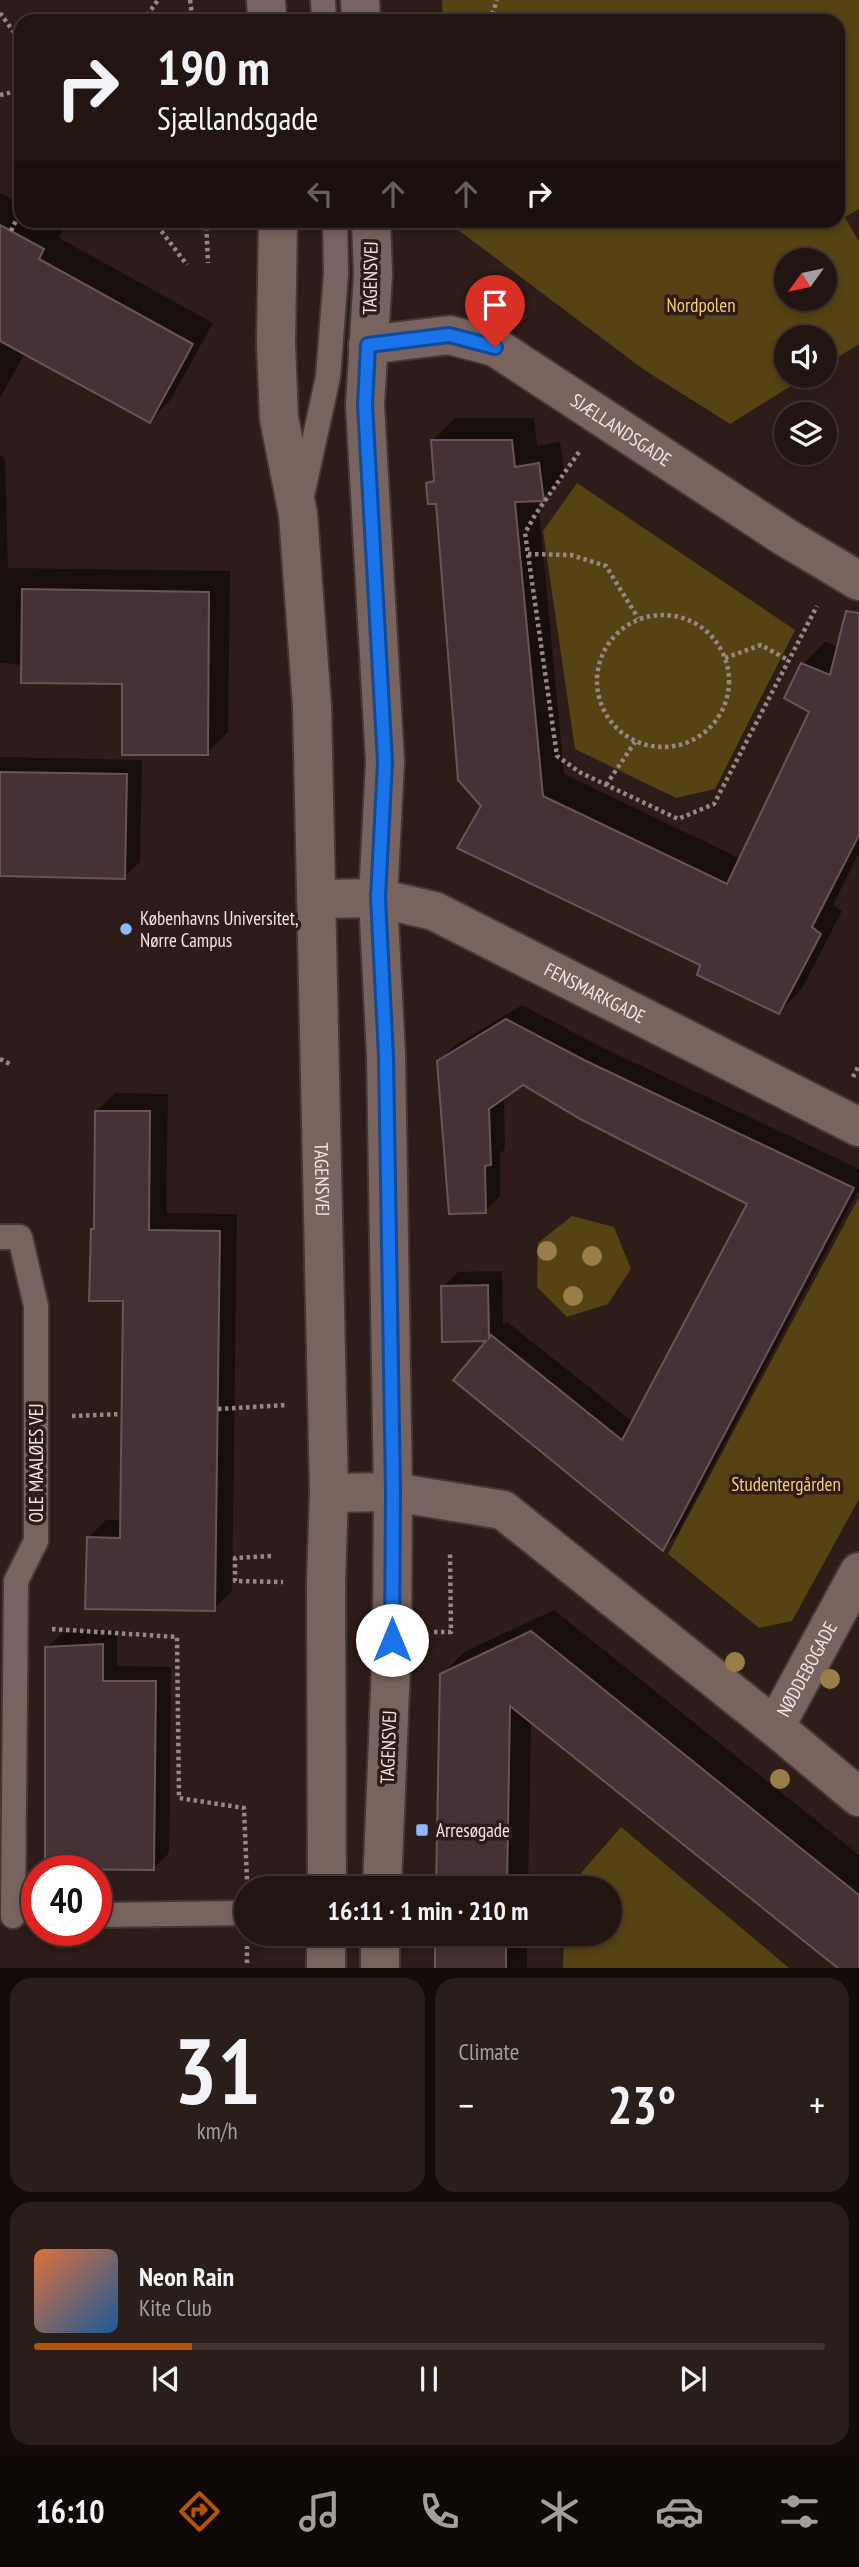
<!DOCTYPE html>
<meta charset="utf-8">
<style>
body{margin:0;font-family:"PT Sans Narrow",sans-serif;background:#2a1e1a;color:#f1f3f6;height:100vh;display:flex;flex-direction:column;font-size:26px;white-space:nowrap}
*{box-sizing:border-box;margin:0}
p{font-size:23px;color:#a29f9f}
.icon{flex:none;width:38px;height:38px;fill:none;stroke:currentColor;stroke-width:2;stroke-linecap:round;stroke-linejoin:round}
.map{position:relative;height:1968px;overflow:hidden}
.panel{display:flex;flex-direction:column;gap:10px;padding:10px;background:#130c09;flex:1}
.panel>*{flex:none}
.guide{position:absolute;left:14px;top:14px;width:831px;height:214px;border-radius:21px;box-shadow:0 4px 10px #0003,0 0 0 2px #3f3431;background:#221511;color:#f1f3f6;overflow:hidden}
.needle{width:46px;rotate:237deg}
.buttons{position:absolute;left:774px;top:248px;display:grid;gap:14px}
.buttons a{display:grid;place-items:center;width:63px;height:63px;border-radius:50%;background:#221511;box-shadow:0 4px 10px #0003,0 0 0 2px #3f3431;font-size:35px}
.speed{position:absolute;left:21px;top:1855px;display:flex;gap:14px;font-size:35px;font-weight:700;text-align:center}
.speed>*{display:grid;place-content:center;width:91px;height:91px;border-radius:50%;background:#221511;box-shadow:0 4px 10px #0003,0 0 0 2px #3f3431;line-height:1}
.speed .limit{border:10px solid #d22;background:#fff;color:#111}
.pin{position:absolute;display:grid;place-items:center;width:60px;height:60px;color:#fff;margin:-72px -30px;border-radius:50% 50% 50% 0;rotate:-45deg;box-shadow:0 0 7px #0007}
.pin .icon{rotate:45deg}
.me{position:absolute;width:77px;margin:-38px;rotate:0deg;stroke-linejoin:round;filter:drop-shadow(0 0 5px #0008)}
.turn{display:flex;align-items:center;gap:24px;height:147px;padding:0 28px;font-size:32px}
.turn .icon{width:91px;height:91px;stroke-width:2.5}
.turn b{display:block;font-size:49px;line-height:60px}
.lanes{display:flex;align-items:center;height:66px;padding:0 28px;background:#0003;justify-content:center;gap:35px;direction:ltr}
.lanes .off{opacity:.35}
.big{font-size:52px;font-weight:800;line-height:1.1}
.panel .tile{flex:1;display:flex;flex-direction:column;justify-content:center;gap:10px;min-width:0;padding:0 24px;border-radius:21px;background:#2a1e1a}
.panel .dial{align-items:center;gap:0}
.dial b{font-size:91px;line-height:1}
.song{display:flex;align-items:center;gap:21px}
.cover{width:84px;height:84px;border-radius:10px;background:linear-gradient(135deg,hsl(20 70% 55%),hsl(210 70% 35%))}
.played{height:7px;border-radius:4px;background:linear-gradient(90deg,#b45309 20%,#3f3431 20%)}
.keys{display:flex;justify-content:space-around;direction:ltr}
.heat{display:flex;justify-content:space-between;align-items:center;font-size:38px;direction:ltr}
.panel .tiles{flex:1;display:grid;gap:10px;grid-template-columns:1fr 1fr}
.tile:last-child{grid-column:span 2}
.trip{position:absolute;left:234px;top:1876px;width:388px;height:70px;border-radius:35px;background:#221511;box-shadow:0 4px 10px #0003,0 0 0 2px #3f3431;font-weight:800;line-height:70px;text-align:center}
.tab-bar{display:flex;height:112px;justify-content:space-around;align-items:center;background:#0e0807;color:#a29f9f}
.tab-bar .icon{width:49px;height:49px}
.tab-bar .on{color:#b45309}
.tab-bar b{font-size:32px;color:#f1f3f6}
.map>svg:first-child{display:block}
.green{fill:#564314;fill-rule:evenodd}
.shadow{fill:#0007}
.building{fill:#463236;stroke:#6a5458;stroke-width:2}
.lines{fill:none;stroke-linecap:round;stroke-linejoin:round}
.service-casing{stroke:#453735;stroke-width:28}
.minor-casing{stroke:#453735;stroke-width:42}
.tertiary-casing{stroke:#453735;stroke-width:42}
.path{stroke:#978884;stroke-width:4.5;stroke-dasharray:3.5 3.5;stroke-linecap:butt}
.service{stroke:#79635e;stroke-width:24}
.minor{stroke:#79635e;stroke-width:38}
.tertiary{stroke:#79635e;stroke-width:38}
.tree{fill:#9a7e49}
.route-casing{stroke:#114b97;stroke-width:18}
.route{stroke:#1a73e8;stroke-width:12}
.poi-dot{fill:#8fb8fd;stroke:#2d1c17;stroke-width:2.5}
.labels{text-anchor:middle;stroke-width:7;stroke-linejoin:round;paint-order:stroke}
.street-label{font-size:19px;fill:#f1e4e1;stroke:#2d1c17}
.park-label{font-size:19px;fill:#f4ce72;stroke:#2d1c17}
.poi-label{font-size:19px;fill:#f1e4e1;stroke:#2d1c17;text-anchor:start}
</style>
<div class="map">
<svg width="859" height="1969" viewBox="0 0 859 1969">
<rect width="100%" height="100%" fill="#2d1c17"/>
<g class="green">
<path d="M442,0H859V209L845,217L859,242V344L824,366V338H786V376H807L730,424L643,369L457,229V221L838,220V21H443ZM786,261H824V299H786Z"/>
<polygon points="577,483 795,630 715,789 676,798 575,749 543,531"/>
<polygon points="859,1197 859,1499 792,1621 759,1628 668,1554"/>
<polygon points="572,1216 614,1227 631,1269 608,1304 567,1317 537,1287 538,1243"/>
<polygon points="621,1827 789,1968 563,1968 564,1934 611,1934 611,1888 568,1888"/>
</g>
<g class="shadow">
<polygon points="0,193 21,204 21,220 50,220 64,228 59,238 213,323 171,399 150,421 25,353 0,398"/>
<polygon points="455,418 534,418 537,446 560,442 565,477 543,499 538,499 564,774 741,859 811,712 803,664 825,642 846,650 859,640 859,853 833,905 842,911 801,990 779,1012 702,964 484,806 438,502 428,483 436,476 433,440"/>
<polygon points="0,455 5,458 8,568 230,571 228,732 207,753 124,682 22,665 0,663"/>
<polygon points="0,757 142,760 140,862 124,877 0,874"/>
<polygon points="522,1005 599,1046 859,1169 859,1189 677,1534 663,1549 490,1339 444,1340 443,1287 458,1272 502,1271 503,1326 507,1322 633,1422 749,1203 523,1083 504,1096 505,1149 500,1154 500,1196 485,1211 439,1061 454,1046"/>
<polygon points="115,1093 168,1094 166,1213 237,1214 232,1591 214,1609 88,1538 106,1520 122,1520 125,1299 92,1230 96,1227 97,1111"/>
<polygon points="554,1610 859,1855 859,1969 531,1720 528,1888 438,1888 442,1675 464,1652"/>
<polygon points="117,1630 117,1666 171,1667 169,1853 153,1869 46,1648 62,1633"/>
<polygon points="437,1934 527,1934 527,1969 436,1969"/>
</g>
<g class="building">
<polygon points="0,225 44,249 39,259 193,344 150,423 0,341"/>
<polygon points="431,440 512,440 515,467 539,463 544,501 515,502 543,796 727,884 809,712 784,698 801,663 830,675 846,611 859,613 859,835 812,927 821,934 779,1014 697,975 700,965 457,848 481,806 458,780 436,504 428,504 426,483 434,481"/>
<polygon points="22,589 209,592 208,755 122,755 122,684 21,683"/>
<polygon points="0,772 127,774 125,879 0,876"/>
<polygon points="506,1019 584,1060 854,1188 663,1551 453,1380 486,1341 442,1342 441,1286 488,1285 489,1338 491,1335 622,1440 747,1204 582,1120 523,1085 489,1109 491,1165 485,1166 486,1213 449,1214 437,1061"/>
<polygon points="95,1111 150,1111 149,1230 220,1231 215,1611 85,1609 87,1537 120,1538 123,1301 89,1301 91,1229 94,1229"/>
<polygon points="531,1631 859,1895 859,1969 839,1969 510,1706 507,1888 436,1888 440,1674"/>
<polygon points="103,1644 103,1681 156,1681 154,1870 45,1869 45,1647"/>
<rect x="435" y="1934" width="71" height="35"/>
</g>
<g class="lines">
<defs>
<g id="service">
<polyline points="323,0 324,21"/>
<polyline points="301,500 328,377 336,274 335,220"/>
<polyline points="0,1237 20,1237 36,1306 36,1541 16,1581 13,1916"/>
<polyline points="96,1915 247,1913"/>
</g>
<g id="minor">
<path id="s1" d="M368,345L449,335L495,347L785,537L859,581"/>
<path id="s2" d="M318,899L378,898L434,911L859,1127"/>
<polyline points="393,1492 503,1510 775,1727 859,1797"/>
<path id="s3" d="M775,1727L859,1572"/>
</g>
<g id="tertiary">
<polyline points="266,0 267,21"/>
<polyline points="360,0 361,21"/>
<path id="s4" d="M278,220L276,344L279,418L298,514L312,706L329,1493L326,1582L327,1888"/>
<polyline points="371,220 373,274 365,405 385,762 378,898 386,1056 393,1492 392,1640 382,1888"/>
<polyline points="329,1493 393,1492"/>
<polyline points="326,1969 326,1934"/>
<polyline points="380,1969 380,1934"/>
</g>
</defs>
<use href="#service" class="service-casing"/>
<use href="#minor" class="minor-casing"/>
<use href="#tertiary" class="tertiary-casing"/>
<g class="path">
<polyline points="190,0 193,21"/>
<polyline points="0,13 21,42"/>
<polyline points="143,21 158,0"/>
<polyline points="490,21 497,0"/>
<polyline points="0,95 21,90"/>
<polyline points="153,220 187,265"/>
<polyline points="206,220 208,263"/>
<polyline points="11,231 21,210"/>
<polyline points="579,452 535,515 525,533 557,756 581,773 678,819 714,804 817,606"/>
<polyline points="528,554 571,555 606,566 638,618"/>
<circle cx="663" cy="681" r="66"/>
<polyline points="725,658 761,645 788,660"/>
<polyline points="606,785 635,742"/>
<polyline points="0,1059 10,1064"/>
<polyline points="853,1077 859,1065"/>
<polyline points="218,1409 287,1405"/>
<polyline points="72,1416 121,1414"/>
<polyline points="271,1556 235,1558 235,1581 283,1582"/>
<polyline points="52,1629 177,1637 179,1798 244,1808 247,1880"/>
<polyline points="434,1632 451,1632 450,1552"/>
<polyline points="247,1963 247,1946"/>
</g>
<use href="#service" class="service"/>
<use href="#minor" class="minor"/>
<use href="#tertiary" class="tertiary"/>
</g>
<g class="tree">
<circle cx="547" cy="1251" r="10"/>
<circle cx="592" cy="1256" r="10"/>
<circle cx="573" cy="1296" r="10"/>
<circle cx="735" cy="1662" r="10"/>
<circle cx="830" cy="1679" r="10"/>
<circle cx="780" cy="1779" r="10"/>
</g>
<g class="lines">
<defs>
<polyline id="route" points="392,1640 393,1492 386,1056 378,898 385,762 365,405 368,345 449,335 495,347"/>
</defs>
<use href="#route" class="route-casing"/>
<use href="#route" class="route"/>
</g>
<g class="poi-dot">
<circle cx="126" cy="929" r="7"/>
<rect x="415" y="1823" width="14" height="14" rx="3.5"/>
</g>
<g class="labels">
<g class="street-label">
<text transform="translate(370 278) rotate(-89)" y="7">TAGENSVEJ</text>
<text dy="7" stroke="none"><textPath href="#s1" startOffset="280">SJÆLLANDSGADE</textPath></text>
<text dy="7" stroke="none"><textPath href="#s2" startOffset="298">FENSMARKGADE</textPath></text>
<text dy="7" stroke="none"><textPath href="#s4" startOffset="962">TAGENSVEJ</textPath></text>
<text transform="translate(36 1463) rotate(-90)" y="7">OLE MAALØES VEJ</text>
<text dy="7" stroke="none"><textPath href="#s3" startOffset="66">NØDDEBOGADE</textPath></text>
<text transform="translate(388 1747) rotate(-88)" y="7">TAGENSVEJ</text>
</g>
<g class="park-label">
<text x="701" y="312">Nordpolen</text>
<text x="786" y="1491">Studentergården</text>
</g>
<g class="poi-label">
<text x="140" y="925">Københavns Universitet,<tspan x="140" dy="22">Nørre Campus</tspan></text>
<text x="436" y="1837">Arresøgade</text>
</g>
</g>
</svg>
<div class="buttons">
<a><svg class="needle" viewBox="-14 -14 28 28"><path d="M0-13l5 13h-10z" fill="#e53935"/><path d="M0 13l5-13h-10z" fill="#a29f9f"/></svg></a>
<a><svg class="icon" aria-label="sound" viewBox="0 0 24 24"><path d="M4 9h4l5-4v14l-5-4H4zM17 9q2 3 0 6"/></svg></a>
<a><svg class="icon" aria-label="layers" viewBox="0 0 24 24"><path d="M12 4l9 5-9 5-9-5zM3 14l9 5 9-5"/></svg></a>
</div>
<div class="speed"><div class="limit">40</div></div>
<div class="pin" style="left:495px;top:347px;background:#d93025"><svg class="icon" aria-label="arrive" viewBox="0 0 24 24"><path d="M6 21V4h12l-3 4 3 4H6"/></svg></div>
<svg class="me" style="left:392px;top:1640px" viewBox="-20 -20 40 40"><circle r="19" fill="#fff"/><path d="M0-13L10 11 0 6-10 11z" fill="#1a73e8"/></svg>
<div class="trip">16:11 · 1 min · 210 m</div>
<div class="guide">
<div class="turn"><svg class="icon" aria-label="right" viewBox="0 0 24 24"><path d="M7 20v-9h11M14 6l5 5-5 5"/></svg><div><b>190 m</b>Sjællandsgade</div></div>
<div class="lanes"><svg class="icon off" aria-label="left" viewBox="0 0 24 24"><path d="M17 20v-9H6M10 6l-5 5 5 5"/></svg><svg class="icon off" aria-label="ahead" viewBox="0 0 24 24"><path d="M12 20V5M6 11l6-6 6 6"/></svg><svg class="icon off" aria-label="ahead" viewBox="0 0 24 24"><path d="M12 20V5M6 11l6-6 6 6"/></svg><svg class="icon" aria-label="right" viewBox="0 0 24 24"><path d="M7 20v-9h11M14 6l5 5-5 5"/></svg></div>
</div>
</div>
<section class="panel">
<div class="tiles">
<div class="tile dial"><b>31</b><p>km/h</p></div>
<div class="tile"><p>Climate</p>
<div class="heat"><a>−</a><b class="big">23°</b><a>+</a></div>
</div>
<div class="tile">
<div class="song"><i class="cover"></i><div><b>Neon Rain</b><p>Kite Club</p></div></div>
<div class="played"></div>
<div class="keys"><svg class="icon" aria-label="previous" viewBox="0 0 24 24"><path d="M18 5L8 12l10 7zM5 5v14"/></svg><svg class="icon" aria-label="pause" viewBox="0 0 24 24"><path d="M8 5v14M16 5v14"/></svg><svg class="icon" aria-label="next" viewBox="0 0 24 24"><path d="M6 5l10 7-10 7zM19 5v14"/></svg></div>
</div>
</div>
</section>
<nav class="tab-bar">
<b>16:10</b>
<svg class="icon on" aria-label="directions" viewBox="0 0 24 24"><path d="M12 3l9 9-9 9-9-9zM9 14v-3h6M13 9l2 2-2 2"/></svg>
<svg class="icon" aria-label="music" viewBox="0 0 24 24"><path d="M9 18V5l10-2v13"/><circle cx="6" cy="18" r="3"/><circle cx="16" cy="16" r="3"/></svg>
<svg class="icon" aria-label="phone" viewBox="0 0 24 24"><path d="M5 4h4l2 5-3 2q2 4 5 5l2-3 5 2v4C11 20 4 13 5 4z"/></svg>
<svg class="icon" aria-label="climate" viewBox="0 0 24 24"><path d="M12 3v18M4 7l16 10M4 17L20 7"/></svg>
<svg class="icon" aria-label="car" viewBox="0 0 24 24"><path d="M5 17H2v-5l4-1 3-4h7l3 4 3 1v5h-3M9 17h6M6 11h13"/><circle cx="7" cy="17" r="2"/><circle cx="17" cy="17" r="2"/></svg>
<svg class="icon" aria-label="filters" viewBox="0 0 24 24"><path d="M4 7h16M4 17h16"/><circle cx="9" cy="7" r="2"/><circle cx="15" cy="17" r="2"/></svg>
</nav>
